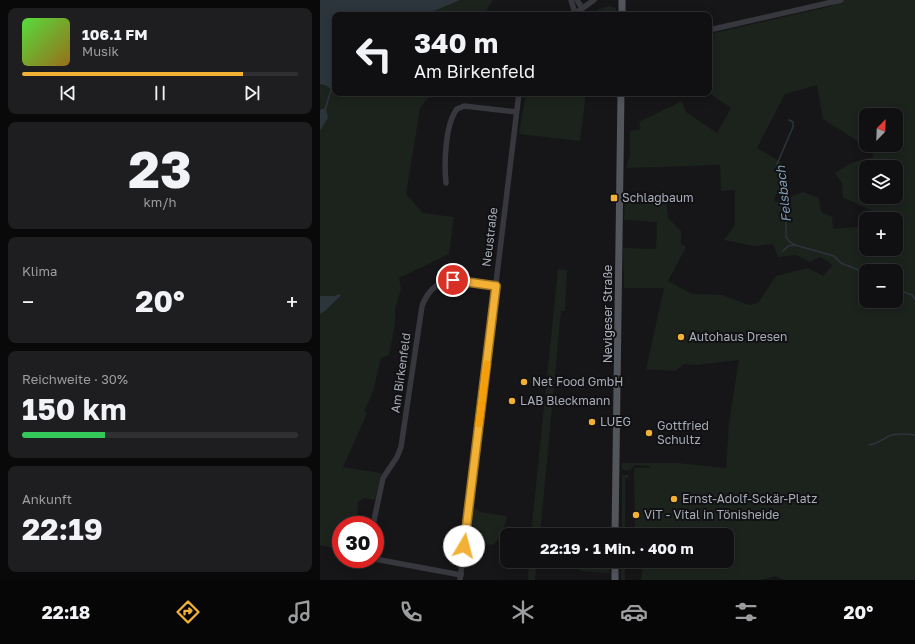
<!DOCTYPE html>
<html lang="de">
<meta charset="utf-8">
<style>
body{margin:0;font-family:"Golos Text",sans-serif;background:#1e1e20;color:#f1f3f6;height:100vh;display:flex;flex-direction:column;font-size:15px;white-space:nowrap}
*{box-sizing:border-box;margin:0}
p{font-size:13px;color:#9c9d9f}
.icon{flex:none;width:22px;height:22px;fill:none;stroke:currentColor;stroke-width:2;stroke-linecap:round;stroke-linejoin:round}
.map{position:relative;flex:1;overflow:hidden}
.drawer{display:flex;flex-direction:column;gap:8px;padding:8px;background:#09090a;width:320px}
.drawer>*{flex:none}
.banner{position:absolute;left:12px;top:12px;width:380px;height:84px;border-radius:8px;box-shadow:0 2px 10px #0003,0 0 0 1px #303032;background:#101012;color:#f1f3f6;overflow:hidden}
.needle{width:26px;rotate:23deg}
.controls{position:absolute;left:539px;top:108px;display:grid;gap:8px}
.controls a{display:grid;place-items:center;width:44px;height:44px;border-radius:8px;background:#101012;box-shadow:0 2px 10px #0003,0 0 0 1px #303032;font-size:20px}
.speed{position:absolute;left:12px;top:516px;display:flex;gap:8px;font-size:20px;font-weight:700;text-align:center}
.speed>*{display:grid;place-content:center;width:52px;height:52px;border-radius:50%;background:#101012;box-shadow:0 2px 10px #0003,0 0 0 1px #303032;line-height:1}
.speed .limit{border:6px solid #d22;background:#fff;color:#111}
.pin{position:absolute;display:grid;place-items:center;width:34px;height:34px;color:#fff;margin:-17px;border:2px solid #fff;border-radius:50%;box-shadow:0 1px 4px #0007}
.me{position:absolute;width:44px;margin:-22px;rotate:8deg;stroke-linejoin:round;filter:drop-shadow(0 0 3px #0008)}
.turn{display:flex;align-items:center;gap:14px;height:84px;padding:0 16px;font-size:18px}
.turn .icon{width:52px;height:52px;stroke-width:2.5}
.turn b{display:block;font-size:28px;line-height:34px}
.big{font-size:30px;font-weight:700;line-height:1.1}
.drawer .card{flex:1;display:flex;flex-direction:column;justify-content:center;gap:6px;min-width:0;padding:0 14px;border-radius:8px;background:#1e1e20}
.drawer .dial{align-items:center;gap:0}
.dial b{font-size:52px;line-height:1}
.song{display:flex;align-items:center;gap:12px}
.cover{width:48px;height:48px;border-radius:6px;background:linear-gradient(135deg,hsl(110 70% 55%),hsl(40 70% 35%))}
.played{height:4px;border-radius:2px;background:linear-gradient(90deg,#f2b134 80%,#303032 80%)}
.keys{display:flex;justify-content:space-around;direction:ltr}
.heat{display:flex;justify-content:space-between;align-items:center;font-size:22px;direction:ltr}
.charge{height:6px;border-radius:3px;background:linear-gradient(90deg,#34c759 30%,#303032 0)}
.trip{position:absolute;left:180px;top:528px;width:234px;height:40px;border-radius:8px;background:#101012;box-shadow:0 2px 10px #0003,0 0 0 1px #303032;font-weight:700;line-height:40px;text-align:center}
.tab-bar{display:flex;height:64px;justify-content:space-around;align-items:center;background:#060607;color:#9c9d9f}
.tab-bar .icon{width:28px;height:28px}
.tab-bar .on{color:#f2b134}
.tab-bar b{font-size:18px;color:#f1f3f6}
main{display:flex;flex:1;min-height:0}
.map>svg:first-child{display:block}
.green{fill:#1c231d;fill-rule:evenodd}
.water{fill:#2c353c}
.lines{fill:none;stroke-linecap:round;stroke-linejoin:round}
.stream{stroke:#2c353c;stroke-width:1.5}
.minor{stroke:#37383d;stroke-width:5.5}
.major{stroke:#53555c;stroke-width:7}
.route-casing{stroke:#9d7322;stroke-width:10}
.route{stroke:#f2b134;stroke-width:7}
.slow{stroke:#f59e0b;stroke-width:7}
.poi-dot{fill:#f2b134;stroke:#111113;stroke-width:1.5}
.labels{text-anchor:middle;stroke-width:4;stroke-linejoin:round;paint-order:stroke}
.poi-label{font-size:12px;fill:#a8adb8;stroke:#111113;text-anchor:start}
.street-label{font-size:12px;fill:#a8adb8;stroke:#111113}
.water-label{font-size:13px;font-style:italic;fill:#7f9bb3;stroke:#111113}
</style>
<main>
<section class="drawer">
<div class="card">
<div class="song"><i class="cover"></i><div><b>106.1 FM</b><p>Musik</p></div></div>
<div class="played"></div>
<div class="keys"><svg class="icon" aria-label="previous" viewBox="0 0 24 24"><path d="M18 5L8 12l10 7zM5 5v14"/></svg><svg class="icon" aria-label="pause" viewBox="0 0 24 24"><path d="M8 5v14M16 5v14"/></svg><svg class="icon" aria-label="next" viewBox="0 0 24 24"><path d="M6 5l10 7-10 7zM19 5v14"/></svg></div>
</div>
<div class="card dial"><b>23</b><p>km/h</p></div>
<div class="card"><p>Klima</p>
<div class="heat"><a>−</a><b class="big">20°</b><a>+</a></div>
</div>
<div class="card"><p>Reichweite · 30%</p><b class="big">150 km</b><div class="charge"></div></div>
<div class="card"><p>Ankunft</p><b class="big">22:19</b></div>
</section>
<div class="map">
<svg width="595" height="580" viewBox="0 0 595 580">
<rect width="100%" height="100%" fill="#161618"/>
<g class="green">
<polygon points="140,0 173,0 163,15 98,15 117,10"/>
<path d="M514,0H595V580H464L455,576L442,580H321L323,565H317V561H407V535H317L315,533L314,470L315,468H330V466L315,465L310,470H302V463H357L406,468L409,423L419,360L376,365L364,364L355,371L326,369L344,288H304L303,248L336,249L337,222L304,220L305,194L346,197L348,218L361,231V244L366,247L348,281L372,294L402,295L429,305L438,303L456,276L488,268L503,276L513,265L500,257L490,262L476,255L458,257L453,244L433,246L404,240L415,225V190L401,191L400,165L306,168L310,156V131L321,129L319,122L362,101L366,112L397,133L411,108L389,93V34L512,6L511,1ZM497,85L503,119L553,151V157L531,163L515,173L522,183L523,197C534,203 559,212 565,219H576V232L581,238L576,237V249H546V229L537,227L513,229L512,217L501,212L499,198L483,192L455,202L454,198L468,179L461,162L437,148L465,94ZM546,115H576V145H546ZM546,167H576V197H546ZM546,271H576V301H546Z"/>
<polygon points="289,6 296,8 296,15 284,15 277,10"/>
<path d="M0,84L7,86L13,91L15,90V93H112L100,108L86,194L103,213L134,217L129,254L79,278L81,289L75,309V324L69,355L61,358L53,392L44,411L47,413L23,467L61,473L55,500L44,498L38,502L37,525H21V550L0,545V314C9,309 13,302 21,296H0V131L8,118L2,109L0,110Z"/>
<polygon points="206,93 266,93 260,141 199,134"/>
<polygon points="238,269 247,270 245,311 241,311 220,535 211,535"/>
<polygon points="302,475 308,475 309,478 305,478 305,535 302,535"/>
<polygon points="153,508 161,512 187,516 182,537 172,545 160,543 148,556"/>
<polygon points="209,561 217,561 215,580 208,580"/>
<polygon points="268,561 289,561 289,573 260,571 258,563"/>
<rect x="301" y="561" width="4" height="19"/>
</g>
<g class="water">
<polygon points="0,0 140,0 117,10 98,15 15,15 15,90 13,91 7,86 0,84"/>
<polygon points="2,109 6,109 8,118 0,131 0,110"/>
<path d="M19,294L21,296C13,302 9,309 0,314V296H15Z"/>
</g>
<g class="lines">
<g class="stream">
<polyline points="5,110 11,90"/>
<polyline points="469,120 473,122 473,127 457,164 462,203 466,220 466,237 470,242 475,245"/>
<polyline points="463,251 468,246 475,245 514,256 521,263 546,273"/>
<polyline points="576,289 592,295 595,299"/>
<path d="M549,445C558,444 561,440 569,436C577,433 587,434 595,435"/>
</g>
<g class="minor">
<polyline points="251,0 255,13"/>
<polyline points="257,0 262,8"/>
<polyline points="253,15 274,0"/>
<polyline points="389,30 521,0"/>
<path d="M126,183C124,164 125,124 137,109L144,106L196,112"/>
<path d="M53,525L63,478L77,457L81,447L102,306C116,269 145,282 176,286"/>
<polyline points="55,559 141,575"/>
<polyline points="140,580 199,93"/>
</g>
<g class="major">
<polyline points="302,15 302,0"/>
<polyline points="295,535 301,93"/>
<polyline points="295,580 295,561"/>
</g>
</g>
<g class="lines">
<defs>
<polyline id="route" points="133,280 176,286 144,546"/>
</defs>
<use href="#route" class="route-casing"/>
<use href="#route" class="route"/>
<polyline class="slow" points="159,424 167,364"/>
</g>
<g class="poi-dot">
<rect x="290" y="194" width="8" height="8" rx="2"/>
<circle cx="361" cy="337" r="4"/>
<circle cx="204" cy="382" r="4"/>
<circle cx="192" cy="401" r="4"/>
<circle cx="272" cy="422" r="4"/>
<circle cx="329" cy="433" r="4"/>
<circle cx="354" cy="499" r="4"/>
<circle cx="316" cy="515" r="4"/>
</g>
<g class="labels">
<g class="poi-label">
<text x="302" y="202">Schlagbaum</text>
<text x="369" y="341">Autohaus Dresen</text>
<text x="212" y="386">Net Food GmbH</text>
<text x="200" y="405">LAB Bleckmann</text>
<text x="280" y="426">LUEG</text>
<text x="337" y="430">Gottfried<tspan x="337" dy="14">Schultz</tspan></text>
<text x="362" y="503">Ernst-Adolf-Sckär-Platz</text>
<text x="324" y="519">ViT - Vital in Tönisheide</text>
</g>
<g class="street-label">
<text transform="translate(170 237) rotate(-83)" y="4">Neustraße</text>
<text transform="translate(288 314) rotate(-90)" y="4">Nevigeser Straße</text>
<text transform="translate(81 373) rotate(-82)" y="4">Am Birkenfeld</text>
</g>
<g class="water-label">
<text transform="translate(463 194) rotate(-96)" y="5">Felsbach</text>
</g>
</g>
</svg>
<div class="controls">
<a><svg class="needle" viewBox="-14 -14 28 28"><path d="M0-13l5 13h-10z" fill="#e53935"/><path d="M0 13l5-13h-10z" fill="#9c9d9f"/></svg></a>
<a><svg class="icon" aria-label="layers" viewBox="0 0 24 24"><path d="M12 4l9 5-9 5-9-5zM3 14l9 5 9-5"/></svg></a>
<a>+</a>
<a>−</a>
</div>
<div class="speed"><div class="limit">30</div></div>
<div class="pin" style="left:133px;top:280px;background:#d93025"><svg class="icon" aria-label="arrive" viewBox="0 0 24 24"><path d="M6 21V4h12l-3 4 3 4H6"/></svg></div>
<svg class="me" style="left:144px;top:546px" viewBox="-20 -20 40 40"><circle r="19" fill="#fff"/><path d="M0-13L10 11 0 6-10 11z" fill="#f2b134"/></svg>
<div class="trip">22:19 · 1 Min. · 400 m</div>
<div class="banner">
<div class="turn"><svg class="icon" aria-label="left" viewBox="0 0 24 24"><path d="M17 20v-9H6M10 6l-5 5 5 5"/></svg><div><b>340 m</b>Am Birkenfeld</div></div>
</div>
</div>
</main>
<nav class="tab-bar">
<b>22:18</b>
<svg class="icon on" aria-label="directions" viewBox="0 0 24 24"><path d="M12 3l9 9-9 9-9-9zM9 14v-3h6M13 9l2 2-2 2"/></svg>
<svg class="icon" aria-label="music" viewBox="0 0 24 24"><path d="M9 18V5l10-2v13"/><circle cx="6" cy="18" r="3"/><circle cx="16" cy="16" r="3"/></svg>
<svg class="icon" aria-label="phone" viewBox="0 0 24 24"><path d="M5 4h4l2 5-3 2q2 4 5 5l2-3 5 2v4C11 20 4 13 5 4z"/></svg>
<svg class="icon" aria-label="climate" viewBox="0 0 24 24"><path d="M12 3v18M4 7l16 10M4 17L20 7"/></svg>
<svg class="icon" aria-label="car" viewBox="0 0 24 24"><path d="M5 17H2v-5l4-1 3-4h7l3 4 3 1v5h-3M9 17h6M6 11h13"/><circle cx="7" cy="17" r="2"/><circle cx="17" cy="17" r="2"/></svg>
<svg class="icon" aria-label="filters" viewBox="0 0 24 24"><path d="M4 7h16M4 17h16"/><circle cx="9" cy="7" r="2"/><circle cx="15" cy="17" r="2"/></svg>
<b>20°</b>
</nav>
